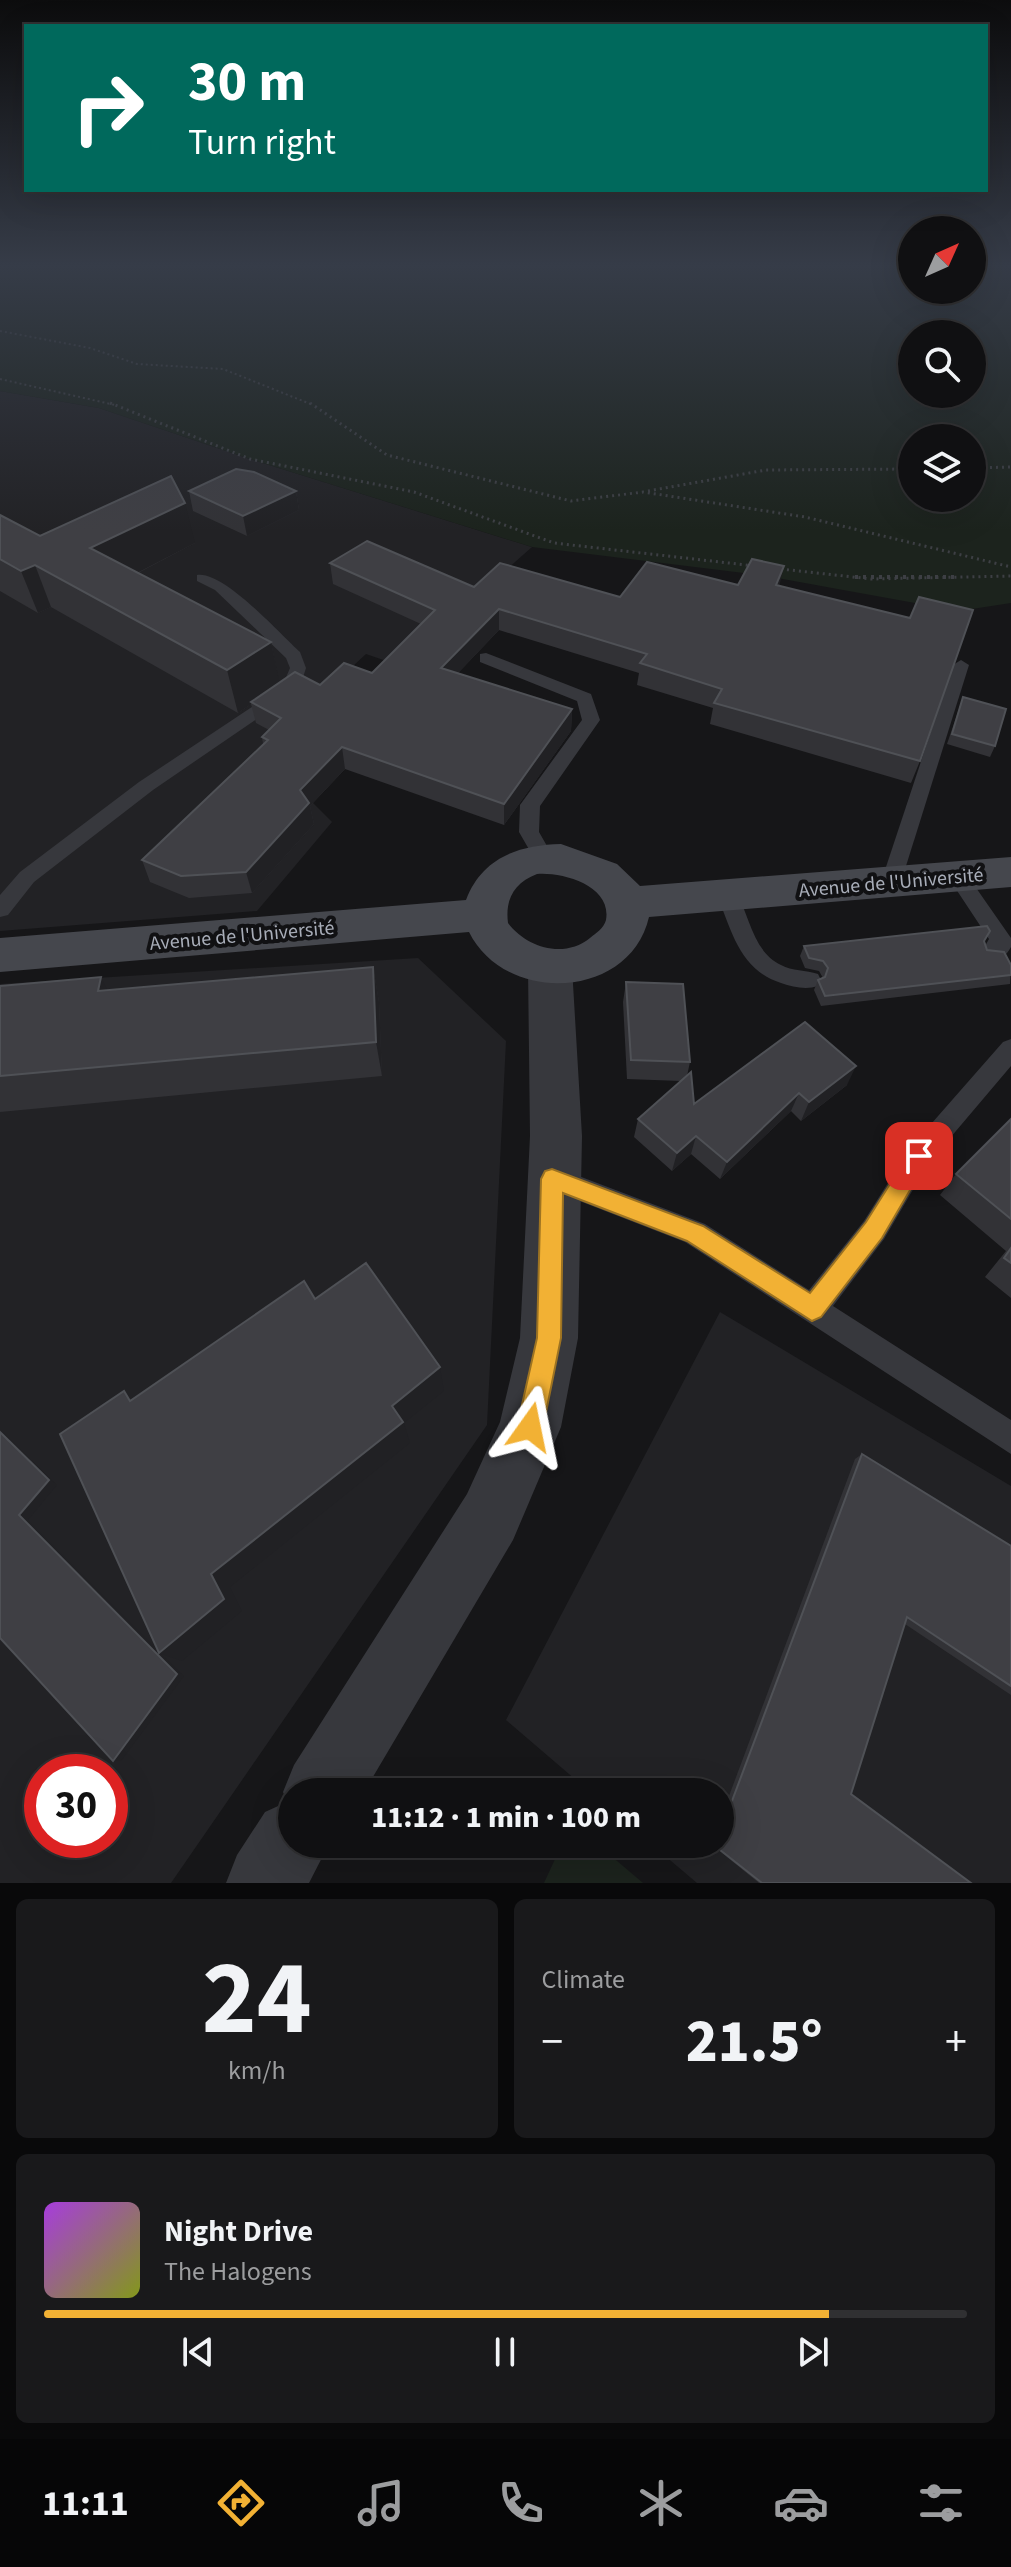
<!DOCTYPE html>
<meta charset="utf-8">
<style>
body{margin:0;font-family:"Source Sans 3",sans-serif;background:#19191b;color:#f1f3f6;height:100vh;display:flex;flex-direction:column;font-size:30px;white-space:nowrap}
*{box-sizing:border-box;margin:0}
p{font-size:26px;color:#9c9d9f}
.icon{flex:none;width:44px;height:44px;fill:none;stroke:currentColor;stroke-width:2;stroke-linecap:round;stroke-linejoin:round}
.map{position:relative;height:1883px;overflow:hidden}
.sheet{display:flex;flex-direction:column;gap:16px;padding:16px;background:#09090a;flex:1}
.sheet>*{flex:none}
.top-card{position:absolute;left:24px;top:24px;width:964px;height:168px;border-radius:0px;box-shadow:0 8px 32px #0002,0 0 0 2px #303032;background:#00695c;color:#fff;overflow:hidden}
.needle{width:52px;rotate:45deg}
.tools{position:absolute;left:898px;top:216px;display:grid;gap:16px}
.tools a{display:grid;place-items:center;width:88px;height:88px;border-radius:50%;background:#101012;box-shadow:0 8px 32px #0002,0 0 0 2px #303032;font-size:40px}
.speed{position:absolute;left:24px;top:1754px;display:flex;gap:16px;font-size:40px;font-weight:700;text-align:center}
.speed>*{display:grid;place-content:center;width:104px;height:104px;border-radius:50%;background:#101012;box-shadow:0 8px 32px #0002,0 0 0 2px #303032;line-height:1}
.speed .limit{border:12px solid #d22;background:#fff;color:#111}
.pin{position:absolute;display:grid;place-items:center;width:68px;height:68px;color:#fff;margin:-34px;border-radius:16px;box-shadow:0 4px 12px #0006}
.me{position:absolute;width:88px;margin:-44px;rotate:12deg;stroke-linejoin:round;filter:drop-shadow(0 0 6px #0008)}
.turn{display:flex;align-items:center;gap:28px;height:168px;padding:0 32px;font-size:36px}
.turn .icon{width:104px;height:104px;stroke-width:2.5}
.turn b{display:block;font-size:56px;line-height:68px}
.big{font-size:60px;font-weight:800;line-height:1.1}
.sheet .widget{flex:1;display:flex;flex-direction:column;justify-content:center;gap:12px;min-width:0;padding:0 28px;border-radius:12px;background:#19191b}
.sheet .dial{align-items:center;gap:0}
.dial b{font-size:104px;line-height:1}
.song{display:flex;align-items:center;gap:24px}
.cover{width:96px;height:96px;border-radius:12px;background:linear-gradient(135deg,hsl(280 70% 55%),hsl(70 70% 35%))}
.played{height:8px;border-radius:4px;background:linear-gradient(90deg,#f2b134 85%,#303032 85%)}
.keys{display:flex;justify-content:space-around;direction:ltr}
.heat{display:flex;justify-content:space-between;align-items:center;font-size:44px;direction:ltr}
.sheet .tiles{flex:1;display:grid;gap:16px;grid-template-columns:1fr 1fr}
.widget:last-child{grid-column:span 2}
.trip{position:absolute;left:278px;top:1778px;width:456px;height:80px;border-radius:40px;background:#101012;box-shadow:0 8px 32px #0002,0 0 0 2px #303032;font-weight:800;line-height:80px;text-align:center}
.tab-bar{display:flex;height:128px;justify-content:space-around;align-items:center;background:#060607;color:#9c9d9f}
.tab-bar .icon{width:56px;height:56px}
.tab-bar .active{color:#f2b134}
.tab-bar b{font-size:36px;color:#f1f3f6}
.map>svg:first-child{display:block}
.built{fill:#222225;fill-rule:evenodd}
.green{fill:#1c231d;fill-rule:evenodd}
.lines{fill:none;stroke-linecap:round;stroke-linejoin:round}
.path-far2{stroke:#3d3f44;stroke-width:2;stroke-dasharray:2 3;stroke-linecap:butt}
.path-far1{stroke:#3d3f44;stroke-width:3;stroke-dasharray:2 4;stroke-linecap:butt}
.path{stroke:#3d3f44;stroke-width:4;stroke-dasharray:3 5;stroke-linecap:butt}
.lane{fill:#37383d;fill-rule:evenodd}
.street{fill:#37383d;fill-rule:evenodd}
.secondary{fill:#45474d;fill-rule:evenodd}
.wall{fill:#323236}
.shaded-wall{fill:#212124}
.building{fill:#3f3f44;stroke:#4f5156;stroke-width:2}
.route{fill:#f2b134;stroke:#9d7322;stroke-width:2}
.labels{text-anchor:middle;stroke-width:8;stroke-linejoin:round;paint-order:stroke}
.street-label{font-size:20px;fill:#a8adb8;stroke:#111113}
</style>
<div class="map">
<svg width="1011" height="1883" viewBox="0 0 1011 1883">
<rect width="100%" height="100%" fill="#161618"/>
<g class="built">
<polygon points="0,391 99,408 250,459 532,547 398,665 366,654 261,751 332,822 257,911 0,931"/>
<path d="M418,958L506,1041L487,1425L171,1883H0V984ZM42,1772H110V1840H42Z"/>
<polygon points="720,1312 1011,1486 1011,1883 697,1883 651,1844 720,1844 720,1792 590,1792 506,1720"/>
</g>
<g class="green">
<path d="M0,267H912V290H972V267H1011V603L959,611L760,575L532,547L250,459L99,408L0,391ZM912,334H972V394H912ZM912,438H972V498H912Z"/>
<polygon points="562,1844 597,1844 643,1883 544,1883"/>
</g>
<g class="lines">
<g class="path-far2">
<polyline points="0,331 90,348 137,364 223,369 313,405"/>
<polyline points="0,379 115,405"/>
</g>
<g class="path-far1">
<polyline points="110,403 250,459 414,492 554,543 755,566"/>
<polyline points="310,403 387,455 571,501 643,492 805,517 1011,567"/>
<polyline points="972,468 1011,467"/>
<polyline points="648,491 766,470 912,469"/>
<polyline points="781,569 871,579 1011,576"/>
</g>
<polyline class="path" points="855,577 955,577"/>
<g class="lane">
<path d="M197,575C223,570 280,634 300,652L306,668L299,690L153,790L34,882L8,915L0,917V895L20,872L139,782L282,687L290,668L286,658L215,590L197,581Z"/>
<polygon points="486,653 591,694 600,720 540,806 539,832 555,860 545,867 538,865 519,832 520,805 582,720 577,701 480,662 480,654"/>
<polygon points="961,660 969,665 901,882 898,887 884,887 881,882 953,665"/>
<path d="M958,869L965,872L1011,938V947C1005,958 996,963 984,959L981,953L989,939L948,877Z"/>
<path d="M728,887L735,890C750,915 752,951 781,965C792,971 806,970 818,974L821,980L818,986C806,990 793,987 781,983C740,970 732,932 717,895Z"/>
<polygon points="1011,1039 1011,1066 928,1164 884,1239 833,1306 1011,1420 1011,1454 685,1242 546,1188 542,1179 546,1170 555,1167 705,1224 809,1290 864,1221 910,1148 1003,1042"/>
</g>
<polygon class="street" points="550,949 566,955 572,967 582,1136 578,1338 561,1427 513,1540 364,1792 292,1792 292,1844 329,1844 309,1883 226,1883 237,1855 265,1812 287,1802 283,1792 294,1765 467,1494 500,1422 520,1338 530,1136 528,967 534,955"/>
<path class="secondary" d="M561,844L617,864L640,886L1011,857V887L649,917C630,1000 505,1005 469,932L0,972V938L466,900C482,858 518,845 561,844ZM537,874C562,872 612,885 606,920C604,928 596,933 590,938C564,959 527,948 508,923C505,899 514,883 537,874Z"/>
</g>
<g class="wall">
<polygon points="189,491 296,491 299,510 247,536 193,511"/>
<polygon points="0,515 40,536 195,543 138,573 271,642 279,683 320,685 372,673 421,624 333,584 330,563 474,587 620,597 738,585 780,586 920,761 911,783 710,724 713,708 637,685 639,673 499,630 457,674 572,709 571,731 504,825 345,769 310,806 314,824 252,893 189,898 150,882 142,860 263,744 262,737 269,730 256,723 251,704 238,713 51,607 38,613 0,591"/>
<polygon points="963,697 995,746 990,757 947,744"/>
<polygon points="984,941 987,950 1011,965 1010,984 821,1006 814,990 818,980 823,978 819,971 805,968 800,956 804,946"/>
<polygon points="373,967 379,1002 382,1076 0,1112 0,986 108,990"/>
<polygon points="626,982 690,1062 687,1076 694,1104 847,1085 801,1121 791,1111 720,1179 691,1154 672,1171 634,1137 638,1119 681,1081 627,1079 623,1002"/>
<polygon points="1011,1119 1011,1298 985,1277 1006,1251 940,1195 956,1174"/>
<polygon points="862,1454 1011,1546 1011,1695 905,1624 851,1794 971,1883 759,1883 711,1844 720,1844 720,1820 855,1459"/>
</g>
<g class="shaded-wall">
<polygon points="296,491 299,510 247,536 243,516"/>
<polygon points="185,503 195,543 104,590 90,548"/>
<polygon points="35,565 51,607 38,613 21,571"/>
<polygon points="784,566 779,587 776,585"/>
<polygon points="499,609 499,630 442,690 441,668"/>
<polygon points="271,642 280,685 251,702 251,704 238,713 227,670"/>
<polygon points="572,709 571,731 504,825 504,804"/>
<polygon points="342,747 345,769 310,806 314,824 252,893 246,872 300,790"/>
<polygon points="373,967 379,1002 382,1076 376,1042"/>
<polygon points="101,977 119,1013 98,991"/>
<polygon points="856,1066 847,1085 801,1121 809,1102"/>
<polygon points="799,1093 791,1111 720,1179 727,1162"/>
<polygon points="696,1136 691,1154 672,1171 677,1153"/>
<polygon points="440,1367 444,1391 404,1423 410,1443 230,1587 242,1611 182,1661 161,1654 184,1676 121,1761 113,1761 19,1515 0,1430 57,1485 28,1520 160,1652 211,1574 392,1406"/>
</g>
<g class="building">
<polygon points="236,469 254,472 296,491 243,516 189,491"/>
<polygon points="171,476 185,503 90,548 271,642 227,670 35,565 21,571 0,559 0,515 40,536"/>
<polygon points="367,541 474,587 500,563 620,597 647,562 738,585 752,559 784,566 776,585 910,618 919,597 973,610 920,761 714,703 722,689 640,663 647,654 499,609 441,668 572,709 504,804 342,747 300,790 309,803 246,872 181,876 142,860 268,740 262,737 281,718 251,702 295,672 320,685 344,663 372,673 435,610 330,563"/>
<polygon points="963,697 1006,709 995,746 952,734"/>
<polygon points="987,926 990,931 984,941 987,950 1004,952 1011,965 1011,975 825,996 818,980 825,977 828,968 823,961 809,958 804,946"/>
<polygon points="373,967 376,1042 0,1076 0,986 101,977 98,991"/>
<polygon points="626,982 683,984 690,1062 631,1060"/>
<polygon points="805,1022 856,1066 809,1102 799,1093 727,1162 696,1136 677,1153 638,1119 691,1072 694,1104"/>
<polygon points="1011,1119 1011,1219 956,1174"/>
<polygon points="1011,1248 1011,1263 1004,1258"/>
<polygon points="366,1263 440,1367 392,1406 403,1422 211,1574 224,1599 159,1653 60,1434 124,1391 130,1401 304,1281 315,1299"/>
<polygon points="0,1432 49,1480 19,1515 177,1674 113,1761 0,1638"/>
<polygon points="862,1454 1011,1546 1011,1686 907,1617 851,1794 971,1883 762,1883 715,1846 716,1844 720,1844 720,1833"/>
</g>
<linearGradient id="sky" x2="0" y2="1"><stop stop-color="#0c0c0d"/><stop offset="0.5" stop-color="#363c48"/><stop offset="1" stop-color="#363c48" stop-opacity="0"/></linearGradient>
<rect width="1011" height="531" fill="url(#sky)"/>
<polygon class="route" points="919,1146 927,1149 930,1156 882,1238 821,1317 812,1321 687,1241 563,1193 561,1338 543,1427 539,1436 530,1440 521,1436 517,1427 537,1338 541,1179 545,1171 552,1169 703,1226 810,1293 866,1222 912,1149"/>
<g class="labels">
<g class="street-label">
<text transform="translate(891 882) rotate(-5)" y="7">Avenue de l'Université</text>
<text transform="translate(242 935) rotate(-5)" y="7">Avenue de l'Université</text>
</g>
</g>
</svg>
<div class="tools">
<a><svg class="needle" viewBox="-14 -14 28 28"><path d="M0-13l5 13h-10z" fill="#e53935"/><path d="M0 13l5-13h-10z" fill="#9c9d9f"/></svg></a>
<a><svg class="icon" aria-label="search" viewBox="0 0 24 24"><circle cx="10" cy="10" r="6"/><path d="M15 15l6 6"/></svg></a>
<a><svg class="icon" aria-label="layers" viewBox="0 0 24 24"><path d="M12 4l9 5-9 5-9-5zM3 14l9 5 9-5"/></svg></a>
</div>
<div class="speed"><div class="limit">30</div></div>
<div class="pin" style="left:919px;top:1156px;background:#d93025"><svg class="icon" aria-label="arrive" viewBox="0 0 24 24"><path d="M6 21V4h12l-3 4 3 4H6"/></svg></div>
<svg class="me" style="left:530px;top:1427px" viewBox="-20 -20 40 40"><path d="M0-17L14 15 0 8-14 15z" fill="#f2b134" stroke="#fff" stroke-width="4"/></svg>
<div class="trip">11:12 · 1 min · 100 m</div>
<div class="top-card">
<div class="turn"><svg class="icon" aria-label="right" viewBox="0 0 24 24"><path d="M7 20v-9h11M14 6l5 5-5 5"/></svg><div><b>30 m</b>Turn right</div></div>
</div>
</div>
<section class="sheet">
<div class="tiles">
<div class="widget dial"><b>24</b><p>km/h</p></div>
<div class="widget"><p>Climate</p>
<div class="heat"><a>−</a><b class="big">21.5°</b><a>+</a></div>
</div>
<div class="widget">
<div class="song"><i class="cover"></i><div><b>Night Drive</b><p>The Halogens</p></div></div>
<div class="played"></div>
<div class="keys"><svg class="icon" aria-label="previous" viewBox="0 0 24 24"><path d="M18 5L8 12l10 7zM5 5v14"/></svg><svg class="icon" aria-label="pause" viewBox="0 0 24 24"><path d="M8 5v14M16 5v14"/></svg><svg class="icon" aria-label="next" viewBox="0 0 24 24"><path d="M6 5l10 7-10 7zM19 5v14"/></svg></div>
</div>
</div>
</section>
<nav class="tab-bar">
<b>11:11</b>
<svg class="icon active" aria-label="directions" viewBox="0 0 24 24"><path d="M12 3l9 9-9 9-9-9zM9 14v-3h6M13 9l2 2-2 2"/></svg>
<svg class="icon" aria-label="music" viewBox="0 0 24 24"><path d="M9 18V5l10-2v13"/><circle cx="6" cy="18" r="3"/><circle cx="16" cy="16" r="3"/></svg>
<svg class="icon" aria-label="phone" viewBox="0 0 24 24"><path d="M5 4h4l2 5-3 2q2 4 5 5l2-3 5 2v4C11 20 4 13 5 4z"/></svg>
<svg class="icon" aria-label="climate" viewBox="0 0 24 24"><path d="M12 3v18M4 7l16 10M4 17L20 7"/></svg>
<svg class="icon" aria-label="car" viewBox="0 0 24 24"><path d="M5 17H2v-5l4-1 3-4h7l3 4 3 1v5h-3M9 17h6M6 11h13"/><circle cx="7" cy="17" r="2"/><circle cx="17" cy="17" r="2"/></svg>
<svg class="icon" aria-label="filters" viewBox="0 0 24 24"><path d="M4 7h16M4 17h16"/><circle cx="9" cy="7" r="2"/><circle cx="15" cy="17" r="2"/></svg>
</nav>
